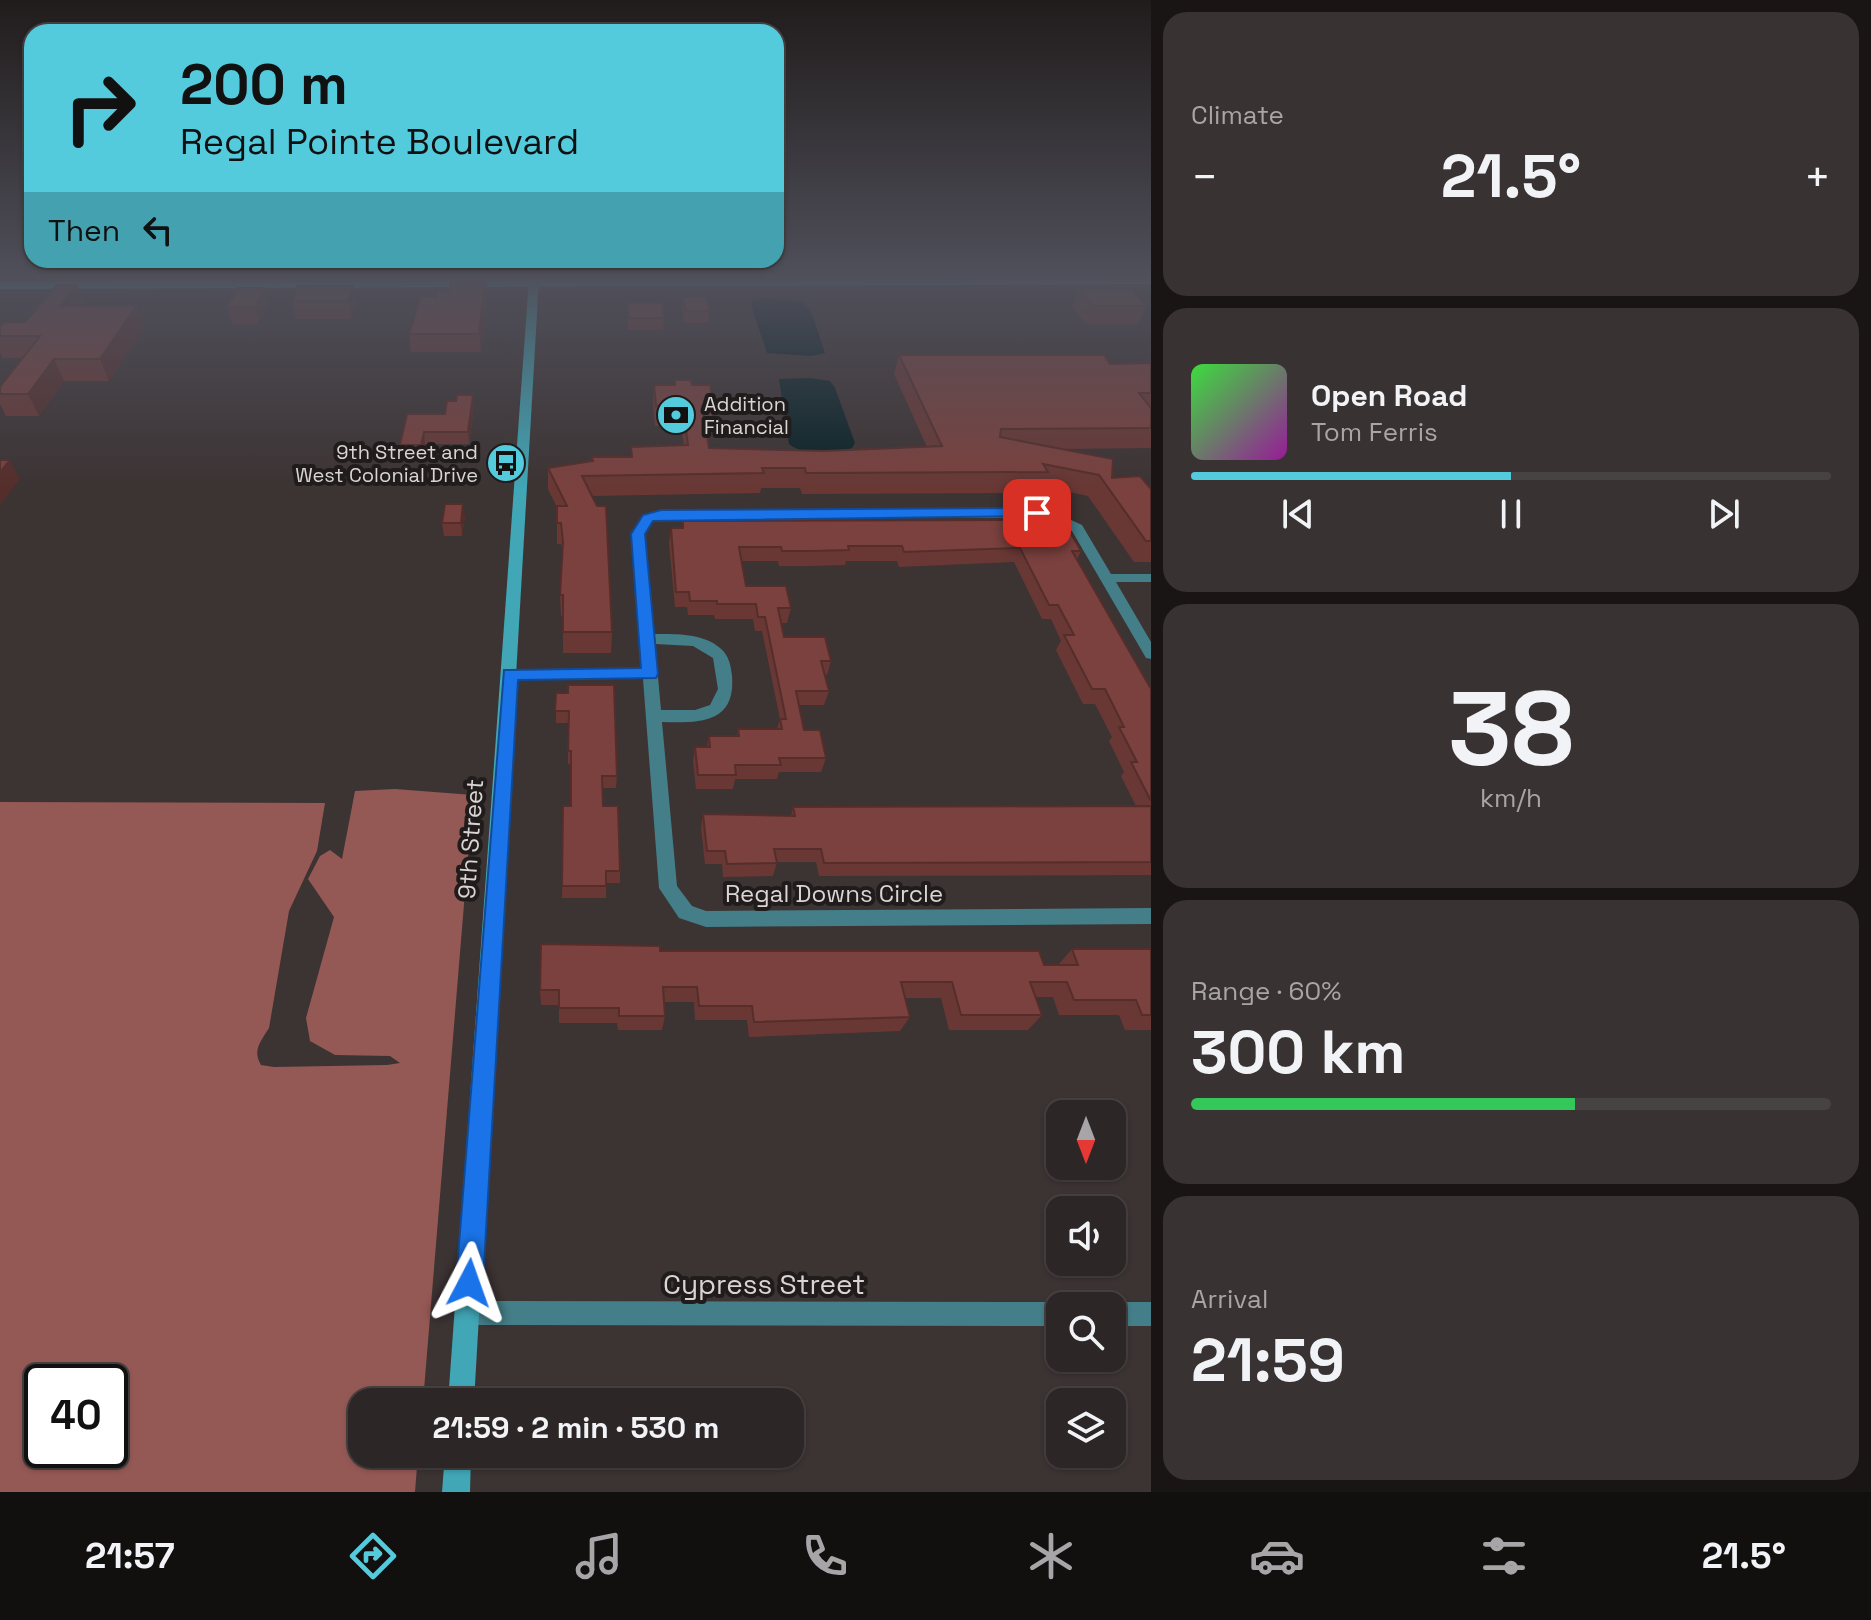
<!DOCTYPE html>
<meta charset="utf-8">
<style>
body{margin:0;font-family:"Space Grotesk",sans-serif;background:#393232;color:#f1f3f6;height:100vh;display:flex;flex-direction:column;font-size:30px;white-space:nowrap}
*{box-sizing:border-box;margin:0}
p{font-size:26px;color:#a7a5a7}
.icon{flex:none;width:44px;height:44px;fill:none;stroke:currentColor;stroke-width:2;stroke-linecap:round;stroke-linejoin:round}
.map{position:relative;flex:1;overflow:hidden}
.side{display:flex;flex-direction:column;gap:12px;padding:12px;background:#191515;width:720px}
.side>*{flex:none}
.top-card{position:absolute;left:24px;top:24px;width:760px;height:244px;border-radius:24px;box-shadow:0 2px 6px #0004,0 0 0 2px #484343;background:#54cadd;color:#111;overflow:hidden}
.needle{width:52px;rotate:180deg}
.fabs{position:absolute;left:1046px;top:1100px;display:grid;gap:16px}
.fabs a{display:grid;place-items:center;width:80px;height:80px;border-radius:16px;background:#2d2626;box-shadow:0 2px 6px #0004,0 0 0 2px #484343;font-size:40px}
.speed{position:absolute;left:24px;top:1364px;display:flex;gap:16px;font-size:40px;font-weight:700;text-align:center}
.speed>*{display:grid;place-content:center;width:104px;height:104px;border-radius:50%;background:#2d2626;box-shadow:0 2px 6px #0004,0 0 0 2px #484343;line-height:1}
.speed .limit{border:4px solid #111;border-radius:12px;background:#fff;color:#111}
.pin{position:absolute;display:grid;place-items:center;width:68px;height:68px;color:#fff;margin:-34px;border-radius:16px;box-shadow:0 4px 12px #0006}
.me{position:absolute;width:88px;margin:-44px;rotate:4deg;stroke-linejoin:round;filter:drop-shadow(0 0 6px #0008)}
.turn{display:flex;align-items:center;gap:28px;height:168px;padding:0 24px;font-size:36px}
.turn .icon{width:104px;height:104px;stroke-width:2.5}
.turn b{display:block;font-size:56px;line-height:68px}
.then{display:flex;align-items:center;height:76px;padding:0 24px;background:#0003;gap:16px;font-size:30px}
.big{font-size:60px;font-weight:800;line-height:1.1}
.side .card{flex:1;display:flex;flex-direction:column;justify-content:center;gap:12px;min-width:0;padding:0 28px;border-radius:24px;background:#393232}
.side .dial{align-items:center;gap:0}
.dial b{font-size:104px;line-height:1}
.song{display:flex;align-items:center;gap:24px}
.cover{width:96px;height:96px;border-radius:12px;background:linear-gradient(135deg,hsl(120 70% 55%),hsl(300 70% 35%))}
.played{height:8px;border-radius:4px;background:linear-gradient(90deg,#54cadd 50%,#484343 50%)}
.keys{display:flex;justify-content:space-around;direction:ltr}
.heat{display:flex;justify-content:space-between;align-items:center;font-size:44px;direction:ltr}
.charge{height:12px;border-radius:6px;background:linear-gradient(90deg,#34c759 60%,#484343 0)}
.trip{position:absolute;left:348px;top:1388px;width:456px;height:80px;border-radius:24px;background:#2d2626;box-shadow:0 2px 6px #0004,0 0 0 2px #484343;font-weight:800;line-height:80px;text-align:center}
.dock{display:flex;height:128px;justify-content:space-around;align-items:center;background:#120f0f;color:#a7a5a7}
.dock .icon{width:56px;height:56px}
.dock .selected{color:#54cadd}
.dock b{font-size:36px;color:#f1f3f6}
main{display:flex;flex:1;min-height:0}
.map>svg:first-child{display:block}
.forest{fill:#955955;fill-rule:evenodd}
.water{fill:#092226}
.lines{fill:none;stroke-linecap:round;stroke-linejoin:round}
.street{fill:#447e88;fill-rule:evenodd}
.secondary{fill:#41a6b6;fill-rule:evenodd}
.highway{fill:#25e1fa;fill-rule:evenodd}
.wall{fill:#693835}
.shaded-wall{fill:#552e2b}
.building{fill:#7a413e;stroke:#552e2b;stroke-width:2}
.route{fill:#1a73e8;stroke:#114b97;stroke-width:2}
.labels{text-anchor:middle;stroke-width:8;stroke-linejoin:round;paint-order:stroke}
.far-poi-label{font-size:20px;fill:#dad4d4;stroke:#201c1c;text-anchor:start}
.street-label{font-size:24px;fill:#dad4d4;stroke:#201c1c}
.near-street-label{font-size:28px;fill:#dad4d4;stroke:#201c1c}
</style>
<main>
<div class="map">
<svg width="1151" height="1492" viewBox="0 0 1151 1492">
<rect width="100%" height="100%" fill="#3c3333"/>
<path class="forest" d="M395,789L473,795L423,1402H362V1454H418L415,1492H0V802L325,803L317,851L289,911L269,1028C261,1041 252,1050 261,1065L274,1067L387,1065L400,1063L390,1056L335,1055L310,1041L306,1018L334,917L308,879L320,856L330,850L342,859L355,791ZM42,1382H110V1450H42Z"/>
<g class="water">
<polygon points="762,297 803,301 811,311 825,353 811,356 767,353 751,305 752,301"/>
<path d="M810,378L830,381L835,388L855,443L852,448C834,453 805,457 789,444L779,379Z"/>
</g>
<g class="lines">
<g class="street">
<path d="M661,510H1049L1082,525L1111,574H1151V582H1116L1151,642V659L1146,658L1072,531L1047,518H662L653,521L644,534L654,634C675,634 703,633 720,648C729,655 731,666 732,676C736,724 698,723 662,722L677,886L692,906L706,911L1151,908V924L706,927L679,918L659,888L643,679H510L503,674L510,669H642L632,534L644,515ZM655,644L693,646L713,658L718,689L710,705L695,710H661Z"/>
<polygon points="467,1301 1060,1302 1069,1306 1060,1306 1060,1326 467,1325 458,1322 455,1313 458,1304"/>
<polygon points="1112,1302 1151,1302 1151,1326 1112,1326 1112,1306 1103,1306"/>
</g>
<g class="secondary">
<polygon points="529,279 539,279 474,1402 448,1402"/>
<polygon points="445,1454 471,1454 470,1492 442,1492"/>
</g>
<polygon class="highway" points="1151,279 1151,284 0,289 0,281"/>
</g>
<g class="wall">
<polygon points="353,286 356,304 351,319 296,319 292,301"/>
<polygon points="1079,289 1146,306 1138,324 1086,324 1072,307"/>
<polygon points="487,293 481,352 411,352 409,334 437,297"/>
<polygon points="683,297 709,311 708,323 684,323 682,308"/>
<polygon points="628,303 664,318 663,330 628,330"/>
<polygon points="86,305 85,306 136,306 144,327 109,381 64,381 39,416 6,416 0,404 0,387 23,358 3,358 0,352 0,327 25,322"/>
<polygon points="268,305 259,324 232,324 227,307"/>
<polygon points="899,355 1110,364 1151,363 1151,448 1059,449 1112,478 1151,489 1151,562 1134,562 1088,496 1042,486 1039,493 802,494 800,488 761,488 760,493 592,496 612,632 611,653 563,653 563,616 561,616 560,595 563,554 561,544 557,544 557,507 548,489 548,468 631,457 631,447 684,445 681,426 655,426 653,405 654,385 674,385 675,380 692,385 713,406 711,426 706,426 709,448 824,451 927,447 894,374"/>
<polygon points="474,407 469,444 425,444 423,457 402,457 400,445 445,414"/>
<polygon points="465,516 462,536 444,536 442,523"/>
<polygon points="683,521 1054,527 1081,551 1077,559 1151,689 1151,875 819,876 816,862 777,862 773,876 723,877 722,864 705,864 701,828 703,814 791,816 793,807 1136,806 1121,776 1124,772 1109,741 1112,737 1095,704 1083,704 1056,650 1061,641 1051,619 1042,619 1014,562 899,567 897,561 846,561 845,565 809,566 779,566 778,561 742,561 746,586 791,608 787,623 781,623 784,637 831,661 827,675 825,675 829,691 824,705 799,705 804,730 826,758 821,772 779,772 777,779 735,779 733,789 696,789 693,761 695,747 707,747 709,736 737,736 738,729 777,729 780,719 762,631 755,631 753,619 715,619 714,615 688,615 687,607 675,607 669,543 671,528 682,528"/>
<polygon points="556,693 617,776 616,788 602,788 603,806 620,871 620,883 606,883 606,898 562,898 563,806 571,806 571,764 568,764 568,723 556,723"/>
<polygon points="1072,949 1151,949 1151,1030 1125,1030 1119,1015 1059,1015 1053,997 1035,997 1042,1015 1028,1030 949,1030 941,998 905,998 910,1017 900,1031 749,1037 747,1020 695,1020 694,1002 664,1002 665,1016 662,1030 618,1030 617,1023 559,1023 559,1005 541,1005 540,990 660,951 1058,965"/>
</g>
<g class="shaded-wall">
<polygon points="486,279 487,293 481,352 479,334"/>
<polygon points="77,285 86,305 69,327 60,306"/>
<polygon points="353,286 356,304 351,319 348,301"/>
<polygon points="264,288 268,305 259,324 255,307"/>
<polygon points="136,306 144,327 109,381 100,359"/>
<polygon points="54,359 64,381 39,416 28,394"/>
<polygon points="473,395 474,407 469,444 468,432"/>
<polygon points="424,432 425,444 423,457 421,445"/>
<polygon points="10,460 20,479 0,505 0,472"/>
<polygon points="463,504 465,516 462,536 461,523"/>
</g>
<g class="building">
<polygon points="452,279 485,279 479,334 409,334 421,296 437,297 438,292 449,292"/>
<polygon points="57,285 77,285 60,306 136,306 100,359 54,359 28,394 0,394 0,387 40,336 0,336 0,327 4,322 25,322"/>
<polygon points="298,286 353,286 348,301 292,301"/>
<polygon points="238,288 264,288 255,307 227,307"/>
<polygon points="1079,289 1132,289 1146,306 1093,306"/>
<polygon points="683,297 706,297 709,311 686,311"/>
<polygon points="628,303 662,303 664,318 629,318"/>
<polygon points="899,355 1104,355 1110,364 1151,363 1151,393 1139,393 1151,408 1151,428 1001,429 1000,437 1113,459 1112,478 1140,476 1151,489 1151,541 1146,541 1099,475 1043,464 1048,472 806,473 805,468 762,468 764,473 582,476 597,506 606,506 612,632 563,632 563,595 560,595 563,542 561,523 557,523 557,506 567,506 548,468 593,461 592,457 632,457 631,447 688,445 683,406 656,406 654,385 675,385 675,380 691,380 692,385 710,385 713,406 702,406 709,448 824,451 942,446"/>
<polygon points="457,395 473,395 468,432 424,432 421,445 400,445 407,414 445,414 447,401 456,401"/>
<polygon points="0,460 10,460 0,472"/>
<polygon points="445,504 463,504 461,523 442,523"/>
<polygon points="1050,520 1054,527 1067,527 1081,551 1072,551 1151,689 1151,801 1131,762 1137,762 1119,727 1124,727 1105,689 1092,689 1064,635 1074,635 1058,605 1049,605 1020,548 904,552 902,546 848,546 849,550 813,551 782,551 781,547 739,547 746,586 786,586 791,608 778,608 784,637 825,637 831,661 821,661 829,691 796,691 804,730 820,730 826,758 779,758 781,765 735,765 736,775 698,775 695,747 710,747 709,736 739,736 738,729 782,729 780,719 786,719 765,617 758,617 756,604 717,604 717,601 690,601 689,592 676,592 671,528 683,528 683,521"/>
<polygon points="568,685 614,685 617,776 602,776 603,806 618,806 620,871 606,871 606,886 562,886 563,806 571,806 571,751 568,751 569,711 555,711 556,693 568,693"/>
<polygon points="1151,806 1151,862 824,863 821,849 774,849 777,863 727,864 725,851 707,851 703,814 795,816 793,807"/>
<polygon points="541,944 660,946 660,951 1039,951 1044,965 1078,965 1072,949 1151,949 1151,1015 1142,1015 1136,1000 1074,1000 1067,982 1030,982 1042,1015 961,1015 952,982 901,982 910,1017 754,1022 752,1006 699,1006 697,987 663,987 665,1016 619,1016 619,1008 559,1008 559,990 540,990"/>
</g>
<linearGradient id="sky" x2="0" y2="1"><stop stop-color="#211c1c"/><stop offset="0.57" stop-color="#50505b"/><stop offset="1" stop-color="#50505b" stop-opacity="0"/></linearGradient>
<rect width="1151" height="488" fill="url(#sky)"/>
<polygon class="route" points="1037,508 1042,510 1042,516 653,521 645,534 658,674 656,678 518,680 483,1283 479,1293 469,1297 460,1293 456,1283 504,670 641,668 631,534 643,515 661,510"/>
<defs>
<symbol id="bank-disc" viewBox="-11 -11 22 22"><circle r="9.5" fill="#54cadd" stroke="#201c1c"/><path d="M-6-4H6V4H-6ZM0-2.3a2.3 2.3 0 1 0 0 4.6a2.3 2.3 0 1 0 0-4.6Z" fill="#111"/></symbol>
<symbol id="bus-disc" viewBox="-11 -11 22 22"><circle r="9.5" fill="#54cadd" stroke="#201c1c"/><path d="M-5-6H5V4H4V6H2V4H-2V6H-4V4H-5ZM-3.5-4V0h7V-4ZM-3.5 1.2v1.5H-2V1.2ZM2 1.2v1.5H3.5V1.2Z" fill="#111"/></symbol>
</defs>
<g fill-rule="evenodd">
<use href="#bank-disc" x="654" y="393" width="44" height="44"/>
<use href="#bus-disc" x="484" y="441" width="44" height="44"/>
</g>
<g class="labels">
<g class="far-poi-label">
<text x="704" y="411">Addition<tspan x="704" dy="23">Financial</tspan></text>
<text x="478" y="459" text-anchor="end">9th Street and<tspan x="478" dy="23">West Colonial Drive</tspan></text>
</g>
<g class="street-label">
<text transform="translate(471 839) rotate(-86)" y="8">9th Street</text>
<text x="834" y="902">Regal Downs Circle</text>
</g>
<g class="near-street-label">
<text x="764" y="1294">Cypress Street</text>
</g>
</g>
</svg>
<div class="fabs">
<a><svg class="needle" viewBox="-14 -14 28 28"><path d="M0-13l5 13h-10z" fill="#e53935"/><path d="M0 13l5-13h-10z" fill="#a7a5a7"/></svg></a>
<a><svg class="icon" aria-label="sound" viewBox="0 0 24 24"><path d="M4 9h4l5-4v14l-5-4H4zM17 9q2 3 0 6"/></svg></a>
<a><svg class="icon" aria-label="search" viewBox="0 0 24 24"><circle cx="10" cy="10" r="6"/><path d="M15 15l6 6"/></svg></a>
<a><svg class="icon" aria-label="layers" viewBox="0 0 24 24"><path d="M12 4l9 5-9 5-9-5zM3 14l9 5 9-5"/></svg></a>
</div>
<div class="speed"><div class="limit">40</div></div>
<div class="pin" style="left:1037px;top:513px;background:#d93025"><svg class="icon" aria-label="arrive" viewBox="0 0 24 24"><path d="M6 21V4h12l-3 4 3 4H6"/></svg></div>
<svg class="me" style="left:469px;top:1283px" viewBox="-20 -20 40 40"><path d="M0-17L14 15 0 8-14 15z" fill="#1a73e8" stroke="#fff" stroke-width="4"/></svg>
<div class="trip">21:59 · 2 min · 530 m</div>
<div class="top-card">
<div class="turn"><svg class="icon" aria-label="right" viewBox="0 0 24 24"><path d="M7 20v-9h11M14 6l5 5-5 5"/></svg><div><b>200 m</b>Regal Pointe Boulevard</div></div>
<div class="then">Then<svg class="icon" aria-label="left" viewBox="0 0 24 24"><path d="M17 20v-9H6M10 6l-5 5 5 5"/></svg></div>
</div>
</div>
<section class="side">
<div class="card"><p>Climate</p>
<div class="heat"><a>−</a><b class="big">21.5°</b><a>+</a></div>
</div>
<div class="card">
<div class="song"><i class="cover"></i><div><b>Open Road</b><p>Tom Ferris</p></div></div>
<div class="played"></div>
<div class="keys"><svg class="icon" aria-label="previous" viewBox="0 0 24 24"><path d="M18 5L8 12l10 7zM5 5v14"/></svg><svg class="icon" aria-label="pause" viewBox="0 0 24 24"><path d="M8 5v14M16 5v14"/></svg><svg class="icon" aria-label="next" viewBox="0 0 24 24"><path d="M6 5l10 7-10 7zM19 5v14"/></svg></div>
</div>
<div class="card dial"><b>38</b><p>km/h</p></div>
<div class="card"><p>Range · 60%</p><b class="big">300 km</b><div class="charge"></div></div>
<div class="card"><p>Arrival</p><b class="big">21:59</b></div>
</section>
</main>
<nav class="dock">
<b>21:57</b>
<svg class="icon selected" aria-label="directions" viewBox="0 0 24 24"><path d="M12 3l9 9-9 9-9-9zM9 14v-3h6M13 9l2 2-2 2"/></svg>
<svg class="icon" aria-label="music" viewBox="0 0 24 24"><path d="M9 18V5l10-2v13"/><circle cx="6" cy="18" r="3"/><circle cx="16" cy="16" r="3"/></svg>
<svg class="icon" aria-label="phone" viewBox="0 0 24 24"><path d="M5 4h4l2 5-3 2q2 4 5 5l2-3 5 2v4C11 20 4 13 5 4z"/></svg>
<svg class="icon" aria-label="climate" viewBox="0 0 24 24"><path d="M12 3v18M4 7l16 10M4 17L20 7"/></svg>
<svg class="icon" aria-label="car" viewBox="0 0 24 24"><path d="M5 17H2v-5l4-1 3-4h7l3 4 3 1v5h-3M9 17h6M6 11h13"/><circle cx="7" cy="17" r="2"/><circle cx="17" cy="17" r="2"/></svg>
<svg class="icon" aria-label="filters" viewBox="0 0 24 24"><path d="M4 7h16M4 17h16"/><circle cx="9" cy="7" r="2"/><circle cx="15" cy="17" r="2"/></svg>
<b>21.5°</b>
</nav>
